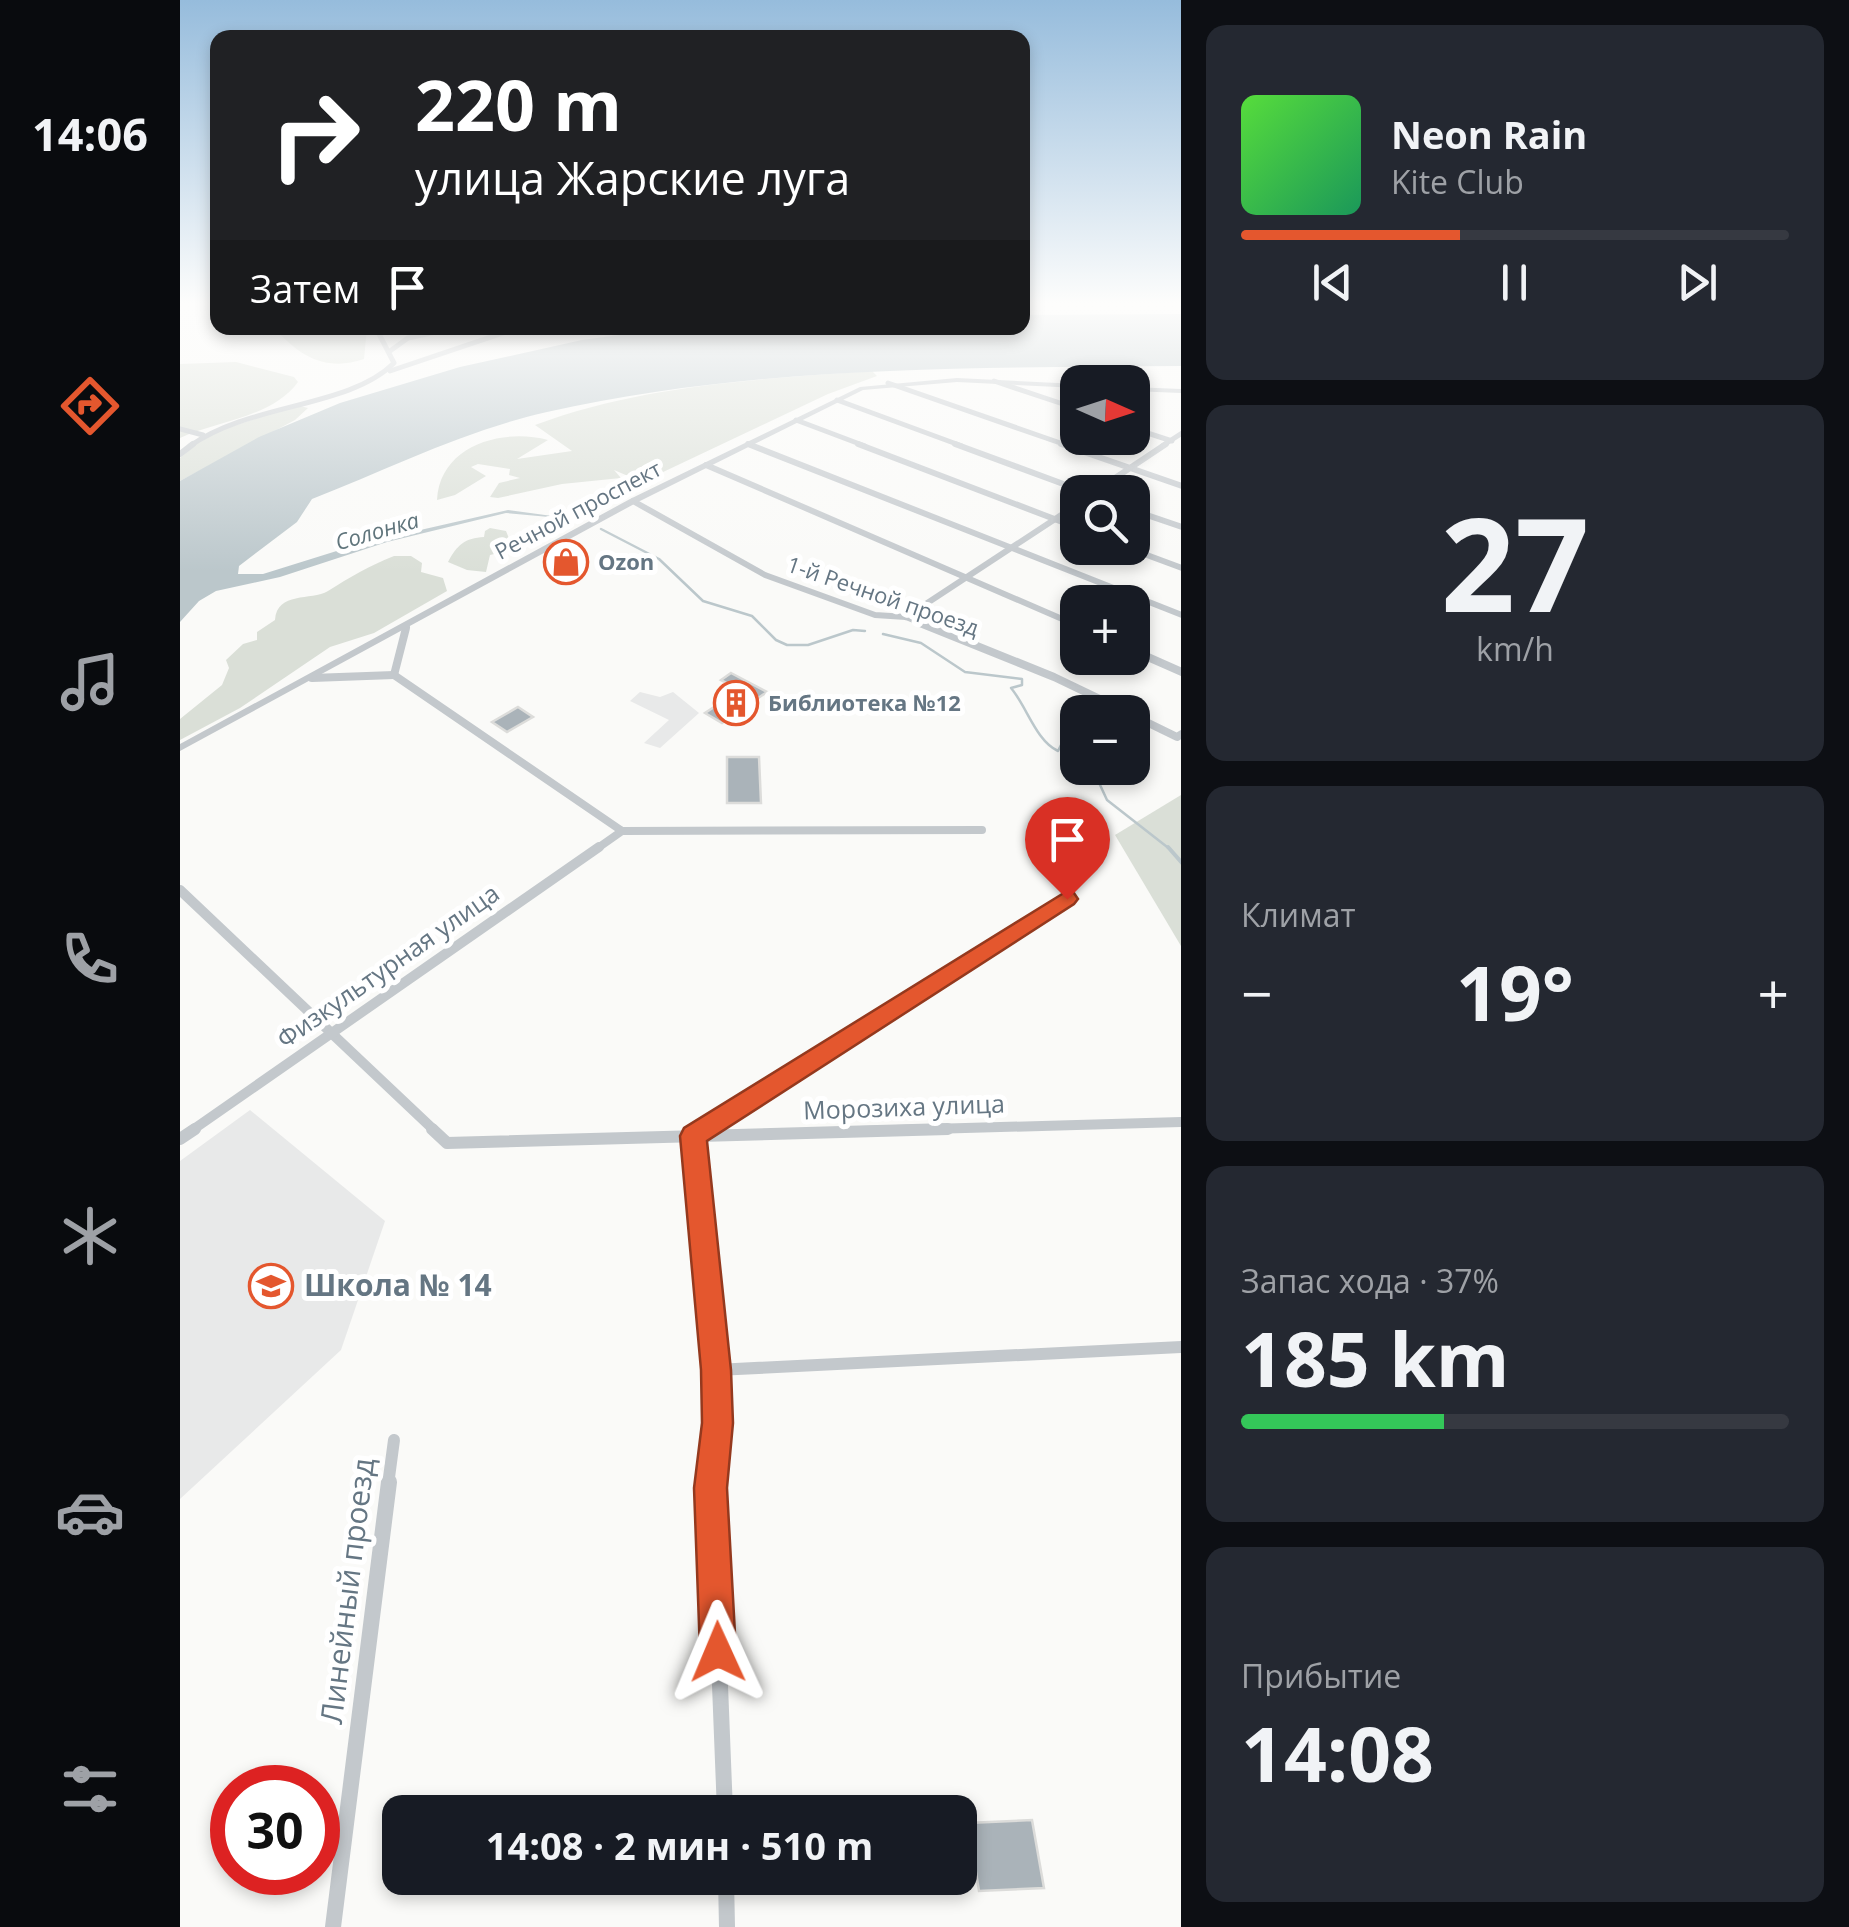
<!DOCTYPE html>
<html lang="ru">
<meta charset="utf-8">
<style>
body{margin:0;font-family:"Open Sans",sans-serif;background:#242831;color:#f1f3f6;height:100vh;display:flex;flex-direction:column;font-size:38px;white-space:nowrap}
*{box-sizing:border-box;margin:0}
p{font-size:32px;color:#9ea1a6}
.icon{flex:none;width:55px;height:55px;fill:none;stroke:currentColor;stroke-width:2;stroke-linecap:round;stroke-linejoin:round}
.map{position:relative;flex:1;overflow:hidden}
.drawer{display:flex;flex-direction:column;gap:25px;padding:25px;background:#0d0f14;width:668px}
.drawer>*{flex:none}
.banner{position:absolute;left:30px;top:30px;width:820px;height:305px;border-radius:20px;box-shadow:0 5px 15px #0003;background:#202124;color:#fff;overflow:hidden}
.needle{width:65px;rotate:93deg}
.controls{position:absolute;left:880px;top:365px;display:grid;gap:20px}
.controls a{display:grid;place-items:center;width:90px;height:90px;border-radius:20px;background:#171b24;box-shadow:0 5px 15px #0003;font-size:50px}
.speed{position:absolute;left:30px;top:1765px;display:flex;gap:20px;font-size:50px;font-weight:700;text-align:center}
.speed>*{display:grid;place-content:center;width:130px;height:130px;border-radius:50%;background:#171b24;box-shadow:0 5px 15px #0003;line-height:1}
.speed .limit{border:15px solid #d22;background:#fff;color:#111}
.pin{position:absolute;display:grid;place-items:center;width:85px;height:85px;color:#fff;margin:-102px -42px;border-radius:50% 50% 50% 0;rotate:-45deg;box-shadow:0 0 10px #0007}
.pin .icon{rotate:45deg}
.me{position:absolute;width:110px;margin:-55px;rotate:359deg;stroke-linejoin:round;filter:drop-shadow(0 0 8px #0008)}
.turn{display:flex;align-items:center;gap:35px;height:210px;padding:0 40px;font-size:45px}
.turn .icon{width:130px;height:130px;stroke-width:2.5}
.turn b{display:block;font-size:70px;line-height:85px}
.then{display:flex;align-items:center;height:95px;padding:0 40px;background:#0003;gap:20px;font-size:38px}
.big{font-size:75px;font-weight:700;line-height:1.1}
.drawer .tile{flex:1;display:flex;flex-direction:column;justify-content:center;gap:15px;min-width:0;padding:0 35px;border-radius:20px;background:#242831}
.drawer .dial{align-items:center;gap:0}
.dial b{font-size:130px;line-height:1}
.song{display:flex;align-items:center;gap:30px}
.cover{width:120px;height:120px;border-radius:15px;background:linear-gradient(135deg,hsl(110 70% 55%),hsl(150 70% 35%))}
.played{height:10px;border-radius:5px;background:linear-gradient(90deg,#e4572e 40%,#363941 40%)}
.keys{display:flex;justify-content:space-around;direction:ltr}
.heat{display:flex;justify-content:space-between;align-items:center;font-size:55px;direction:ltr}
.charge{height:15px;border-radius:8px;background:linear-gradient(90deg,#34c759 37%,#363941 0)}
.trip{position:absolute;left:202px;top:1795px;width:595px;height:100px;border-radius:20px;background:#171b24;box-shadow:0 5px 15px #0003;font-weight:700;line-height:100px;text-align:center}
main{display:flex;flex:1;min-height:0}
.tabs{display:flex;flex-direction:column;width:180px;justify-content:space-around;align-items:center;background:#090b0e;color:#9ea1a6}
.tabs .icon{width:70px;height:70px}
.tabs .active{color:#e4572e}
.tabs b{font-size:45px;color:#f1f3f6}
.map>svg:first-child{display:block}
.built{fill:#e8e9e9}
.green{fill:#dadfd7}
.water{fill:#bbc7cb}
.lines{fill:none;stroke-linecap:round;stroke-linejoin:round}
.stream-far1{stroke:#bbc7cb;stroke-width:2.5}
.stream{stroke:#bbc7cb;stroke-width:4}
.building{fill:#aab3b9;stroke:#dcdcda;stroke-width:2.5}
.minor-far5{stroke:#c3c8cc;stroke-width:5}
.minor-far4{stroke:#c3c8cc;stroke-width:6}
.minor-far3{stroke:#c3c8cc;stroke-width:8}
.minor-far2{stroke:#c3c8cc;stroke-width:10}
.minor-far1{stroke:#c3c8cc;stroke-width:12}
.minor{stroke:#c3c8cc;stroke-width:16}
.tertiary{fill:#c3c8cc;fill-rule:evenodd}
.route{fill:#e4572e;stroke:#94391e;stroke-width:2.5}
.labels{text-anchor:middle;stroke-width:10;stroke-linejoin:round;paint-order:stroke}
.far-street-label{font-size:22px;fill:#657683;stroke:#fff}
.far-water-label{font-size:22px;font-style:italic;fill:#60757c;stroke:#fff}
.far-poi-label{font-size:22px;font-weight:bold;fill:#657683;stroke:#fff;text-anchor:start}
.street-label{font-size:25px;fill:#657683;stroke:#fff}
.near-poi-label{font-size:30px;font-weight:bold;fill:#657683;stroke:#fff;text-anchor:start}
.near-street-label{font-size:30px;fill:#657683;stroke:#fff}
</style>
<main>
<nav class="tabs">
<b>14:06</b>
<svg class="icon active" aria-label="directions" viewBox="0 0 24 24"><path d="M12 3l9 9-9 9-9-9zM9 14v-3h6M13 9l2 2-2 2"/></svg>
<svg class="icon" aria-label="music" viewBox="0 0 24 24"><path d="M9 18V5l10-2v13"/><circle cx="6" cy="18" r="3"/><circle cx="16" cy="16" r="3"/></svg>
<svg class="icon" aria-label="phone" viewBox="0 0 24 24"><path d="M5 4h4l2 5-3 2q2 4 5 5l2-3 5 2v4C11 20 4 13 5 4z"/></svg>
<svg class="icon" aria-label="climate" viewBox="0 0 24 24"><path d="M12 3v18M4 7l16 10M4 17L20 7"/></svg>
<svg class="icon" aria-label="car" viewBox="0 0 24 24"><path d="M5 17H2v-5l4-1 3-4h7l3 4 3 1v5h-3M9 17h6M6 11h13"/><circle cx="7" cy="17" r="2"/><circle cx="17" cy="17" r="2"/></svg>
<svg class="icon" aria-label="filters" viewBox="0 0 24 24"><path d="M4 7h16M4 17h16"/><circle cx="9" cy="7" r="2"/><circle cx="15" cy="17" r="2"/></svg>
</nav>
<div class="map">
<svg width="1002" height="1927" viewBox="0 0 1002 1927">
<rect width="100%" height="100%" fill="#fafaf8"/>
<g class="built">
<polygon points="460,692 480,697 493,692 519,713 480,748 464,743 489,720 450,701"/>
<polygon points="70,1110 205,1221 161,1350 0,1499 0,1161"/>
</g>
<g class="green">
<path d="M142,328H187L184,359C149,371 123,359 98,332L128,334Z"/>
<path d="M56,362L114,377L118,382C93,417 37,421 0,438V364Z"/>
<path d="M692,371L697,376L648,394L462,482L434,470L441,478L382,484L318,498L310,497L319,483L340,478L329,475L330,469L298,464L291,467L306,476L275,495L257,500C260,445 322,428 368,440L337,459L392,451L355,425C461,385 580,379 692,371Z"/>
<polygon points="116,405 128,408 115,420 0,481 0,458 27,435"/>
<path d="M310,528L326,531L330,541L346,537L347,546L310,555L306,572L287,570L268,562C277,545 285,538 304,537L305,531Z"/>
<path d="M214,556H231L242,563L241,572L263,578L267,591L194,633L150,647L60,708L0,740V719L42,685L49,668L46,660L63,644L77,640V632L95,620C97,591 131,601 148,591C170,577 189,566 214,556Z"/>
<polygon points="1001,795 1001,946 935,835"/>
</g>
<path class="water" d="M1001,314V366C789,368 575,365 367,412C286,430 208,469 132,499L117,522L59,566L58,574H83L179,544L328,510L402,520L326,513L207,542L100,577L36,591L19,601L0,622V481L79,437L160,403L280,367L402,340L492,328H842L843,315Z"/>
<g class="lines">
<g class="stream-far1">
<polyline points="421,529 479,559 523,601 572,616 596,640 607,645 628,645 673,630 685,631"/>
<path d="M703,634L741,643L785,672L842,679V685L831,688C847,707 856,741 878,751L883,741L898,746"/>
<polyline points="919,768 915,774 927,800 991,850"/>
</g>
<polyline class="stream" points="988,847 1002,863"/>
</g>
<g class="building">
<polygon points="551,673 587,692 542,723 525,713 560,690 541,680"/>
<polygon points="338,707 353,717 327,732 312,722"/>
<polygon points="547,757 579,757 581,803 547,803"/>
<polygon points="852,1820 864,1888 799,1891 788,1823"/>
</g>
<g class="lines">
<g class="minor-far5">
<polyline points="210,351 228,338 274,328"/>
<polyline points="210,371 338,328"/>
<polyline points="814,381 898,409"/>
<polyline points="708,383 889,446"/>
<polyline points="657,400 782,446"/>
<polyline points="616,420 685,446"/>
<polyline points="952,428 992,441"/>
<polyline points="0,429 23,435"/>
<polyline points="568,444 574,446"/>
<path d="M10,446C70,403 169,408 214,363L196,328"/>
<polyline points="982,446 1002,433"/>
</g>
<g class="minor-far4">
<polyline points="568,444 1002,615"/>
<polyline points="678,444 898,528"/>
<polyline points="775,444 905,492"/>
<polyline points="881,444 1002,486"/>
<polyline points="0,454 13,444"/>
<polyline points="526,465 896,625"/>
<polyline points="914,492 986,444"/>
<polyline points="453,501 585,575 695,615 726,617 746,625"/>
<polyline points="952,510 1002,527"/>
<polyline points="948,548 1002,568"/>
<polyline points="726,617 898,504"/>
</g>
<g class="minor-far3">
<polyline points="740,623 874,677 947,712"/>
<polyline points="890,623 898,626"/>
<polyline points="952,650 1002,672"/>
<polyline points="214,675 442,831 802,830"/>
<polyline points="214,675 226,628"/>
<polyline points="132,678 214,675"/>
<polyline points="952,715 997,737 1002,734"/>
<polyline points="415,850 442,831"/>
</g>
<g class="minor-far2">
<polyline points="0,890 255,1131"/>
<polyline points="11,1131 419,847"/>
<polyline points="521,1131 887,899"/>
<polyline points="680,1131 1002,1122"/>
</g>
<g class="minor-far1">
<polyline points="252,1129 267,1143 768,1129"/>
<path d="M525,1129L513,1136C524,1252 542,1368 531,1485"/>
<polyline points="0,1139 15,1129"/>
<polyline points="536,1370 1002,1347"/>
<polyline points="208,1485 214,1440"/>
</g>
<g class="minor">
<polyline points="532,1482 545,1812"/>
<polyline points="546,1878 547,1927"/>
<polyline points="153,1927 209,1482"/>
</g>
<g class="tertiary">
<polygon points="777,378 898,384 898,388 777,382 683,390 456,503 0,751 0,744 450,499 680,387"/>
<polygon points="952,387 1002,389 1002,393 952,391"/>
</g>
</g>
<linearGradient id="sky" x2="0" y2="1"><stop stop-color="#96bcdc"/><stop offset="0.53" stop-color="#fdfdfc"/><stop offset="1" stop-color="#fdfdfc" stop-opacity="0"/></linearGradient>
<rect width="1002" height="572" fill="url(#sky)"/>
<polygon class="route" points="887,891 894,893 898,899 894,904 527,1141 551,1370 553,1423 547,1488 556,1652 551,1665 538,1670 525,1665 520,1652 514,1488 522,1423 521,1370 500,1136 504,1128"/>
<defs>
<symbol id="shop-ring" viewBox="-11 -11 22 22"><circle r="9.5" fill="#fff" stroke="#e4572e" stroke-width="1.5"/><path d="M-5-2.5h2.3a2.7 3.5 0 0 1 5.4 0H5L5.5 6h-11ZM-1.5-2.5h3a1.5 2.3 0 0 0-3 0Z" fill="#e4572e"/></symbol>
<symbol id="building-ring" viewBox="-11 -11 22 22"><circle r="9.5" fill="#fff" stroke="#e4572e" stroke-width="1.5"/><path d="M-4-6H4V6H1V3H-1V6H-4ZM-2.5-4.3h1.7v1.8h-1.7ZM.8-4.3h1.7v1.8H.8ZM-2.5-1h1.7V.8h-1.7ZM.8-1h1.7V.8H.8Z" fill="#e4572e"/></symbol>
<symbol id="school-ring" viewBox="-11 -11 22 22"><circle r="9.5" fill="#fff" stroke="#e4572e" stroke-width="1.5"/><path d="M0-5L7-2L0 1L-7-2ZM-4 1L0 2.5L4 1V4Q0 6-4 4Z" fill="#e4572e"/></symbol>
</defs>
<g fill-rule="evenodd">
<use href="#shop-ring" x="361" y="537" width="50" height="50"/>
<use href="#building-ring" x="531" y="678" width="50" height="50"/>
<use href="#school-ring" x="66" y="1261" width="50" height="50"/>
</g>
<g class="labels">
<g class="far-street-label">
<text transform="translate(398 510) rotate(-28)" y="8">Речной проспект</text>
<text transform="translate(703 596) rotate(19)" y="8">1-й Речной проезд</text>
</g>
<g class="far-water-label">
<text transform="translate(197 531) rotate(-16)" y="8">Солонка</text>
</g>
<g class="far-poi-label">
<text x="418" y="570">Ozon</text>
<text x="588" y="711">Библиотека №12</text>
</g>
<g class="street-label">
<text transform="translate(208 966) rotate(-35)" y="9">Физкультурная улица</text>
<text transform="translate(724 1107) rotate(-2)" y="9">Морозиха улица</text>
</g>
<g class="near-poi-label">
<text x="124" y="1296">Школа № 14</text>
</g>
<g class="near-street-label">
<text transform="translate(168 1591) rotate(-83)" y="10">Линейный проезд</text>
</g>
</g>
</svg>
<div class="controls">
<a><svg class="needle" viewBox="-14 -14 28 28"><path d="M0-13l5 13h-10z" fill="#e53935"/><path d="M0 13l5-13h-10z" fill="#9ea1a6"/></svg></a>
<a><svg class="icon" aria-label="search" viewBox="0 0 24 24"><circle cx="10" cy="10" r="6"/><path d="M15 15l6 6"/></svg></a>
<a>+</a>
<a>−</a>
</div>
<div class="speed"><div class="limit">30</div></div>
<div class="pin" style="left:887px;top:899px;background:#d93025"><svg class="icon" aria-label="arrive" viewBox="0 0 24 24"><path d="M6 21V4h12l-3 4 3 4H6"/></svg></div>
<svg class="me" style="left:538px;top:1652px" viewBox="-20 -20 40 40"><path d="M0-17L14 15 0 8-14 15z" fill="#e4572e" stroke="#fff" stroke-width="4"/></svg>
<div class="trip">14:08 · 2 мин · 510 m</div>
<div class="banner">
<div class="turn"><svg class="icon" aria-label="right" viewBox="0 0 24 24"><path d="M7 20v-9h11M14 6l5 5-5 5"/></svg><div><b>220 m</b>улица Жарские луга</div></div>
<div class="then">Затем<svg class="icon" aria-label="arrive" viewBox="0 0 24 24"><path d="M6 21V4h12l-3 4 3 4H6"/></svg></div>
</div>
</div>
<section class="drawer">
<div class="tile">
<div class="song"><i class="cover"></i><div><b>Neon Rain</b><p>Kite Club</p></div></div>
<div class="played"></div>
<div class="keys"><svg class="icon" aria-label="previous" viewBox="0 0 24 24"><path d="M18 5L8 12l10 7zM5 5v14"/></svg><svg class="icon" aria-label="pause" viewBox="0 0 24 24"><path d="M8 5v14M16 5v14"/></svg><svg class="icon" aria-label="next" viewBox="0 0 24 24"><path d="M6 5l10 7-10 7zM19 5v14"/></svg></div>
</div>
<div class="tile dial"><b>27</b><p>km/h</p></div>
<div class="tile"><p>Климат</p>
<div class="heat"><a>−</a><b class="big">19°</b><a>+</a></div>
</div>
<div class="tile"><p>Запас хода · 37%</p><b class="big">185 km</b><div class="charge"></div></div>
<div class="tile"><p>Прибытие</p><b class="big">14:08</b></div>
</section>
</main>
